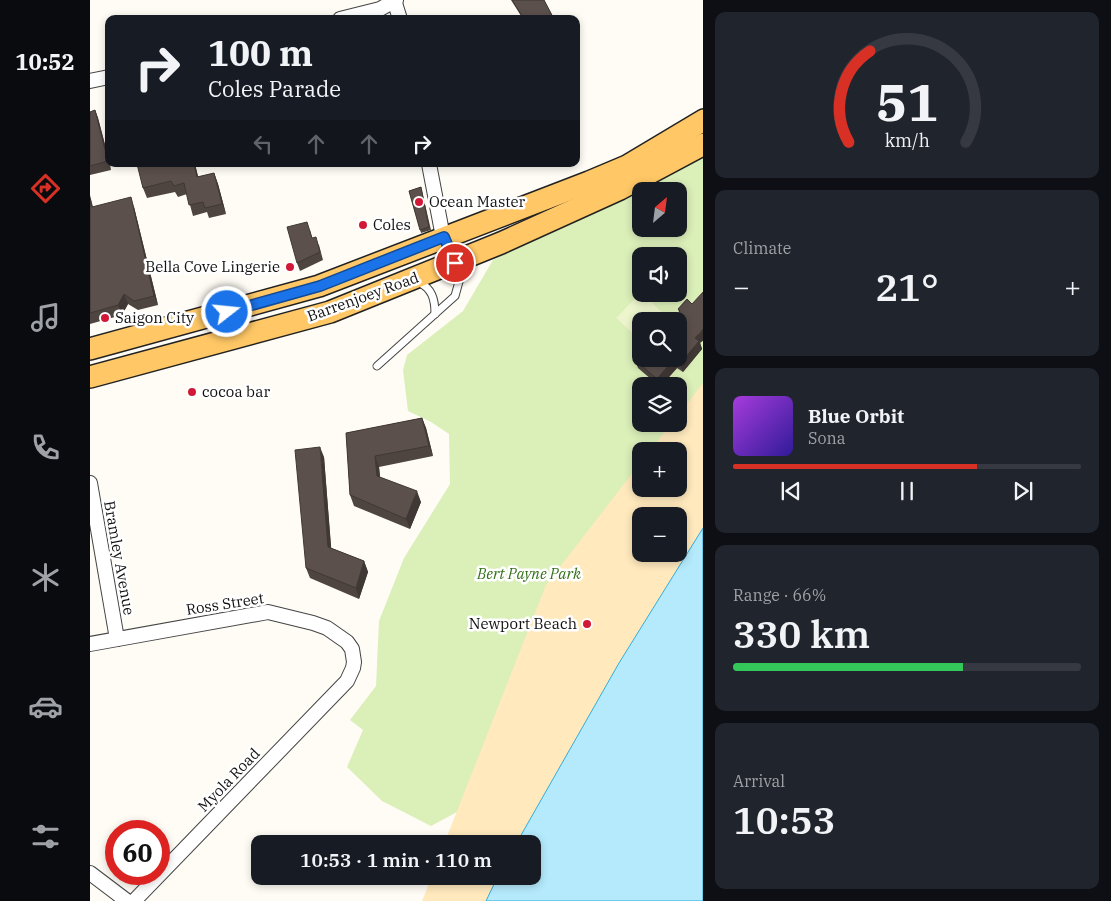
<!DOCTYPE html>
<meta charset="utf-8">
<style>
body{margin:0;font-family:"IBM Plex Serif",serif;background:#20242c;color:#f1f3f6;height:100vh;display:flex;flex-direction:column;font-size:19px;white-space:nowrap}
*{box-sizing:border-box;margin:0}
p{font-size:16px;color:#9ea1a6}
.icon{flex:none;width:28px;height:28px;fill:none;stroke:currentColor;stroke-width:2;stroke-linecap:round;stroke-linejoin:round}
.map{position:relative;flex:1;overflow:hidden}
.panel{display:flex;flex-direction:column;gap:12px;padding:12px;background:#0d0f14;width:408px}
.panel>*{flex:none}
.hud{position:absolute;left:15px;top:15px;width:475px;height:152px;border-radius:10px;box-shadow:0 2px 8px #0003;background:#171b24;color:#f1f3f6;overflow:hidden}
.needle{width:32px;rotate:28deg}
.tools{position:absolute;left:542px;top:182px;display:grid;gap:10px}
.tools a{display:grid;place-items:center;width:55px;height:55px;border-radius:10px;background:#171b24;box-shadow:0 2px 8px #0003;font-size:25px}
.speed{position:absolute;left:15px;top:820px;display:flex;gap:10px;font-size:25px;font-weight:700;text-align:center}
.speed>*{display:grid;place-content:center;width:65px;height:65px;border-radius:50%;background:#171b24;box-shadow:0 2px 8px #0003;line-height:1}
.speed .limit{border:8px solid #d22;background:#fff;color:#111}
.pin{position:absolute;display:grid;place-items:center;width:42px;height:42px;color:#fff;margin:-21px;border:2px solid #fff;border-radius:50%;box-shadow:0 1px 5px #0007}
.me{position:absolute;width:55px;margin:-28px;rotate:74deg;stroke-linejoin:round;filter:drop-shadow(0 0 4px #0008)}
.turn{display:flex;align-items:center;gap:18px;height:105px;padding:0 20px;font-size:22px}
.turn .icon{width:65px;height:65px;stroke-width:2.5}
.turn b{display:block;font-size:35px;line-height:42px}
.lanes{display:flex;align-items:center;height:48px;padding:0 20px;background:#0003;justify-content:center;gap:25px;direction:ltr}
.lanes .off{opacity:.35}
.big{font-size:38px;font-weight:600;line-height:1.1}
.panel .widget{flex:1;display:flex;flex-direction:column;justify-content:center;gap:8px;min-width:0;padding:0 18px;border-radius:10px;background:#20242c}
.panel .dial{align-items:center;gap:0}
.dial svg{height:130px;overflow:visible;fill:none;stroke:#363941;stroke-width:7;stroke-linecap:round;text-anchor:middle}
.dial text{fill:#f1f3f6;stroke:none}
.song{display:flex;align-items:center;gap:15px}
.cover{width:60px;height:60px;border-radius:8px;background:linear-gradient(135deg,hsl(280 70% 55%),hsl(250 70% 35%))}
.played{height:5px;border-radius:2px;background:linear-gradient(90deg,#d93025 70%,#363941 70%)}
.keys{display:flex;justify-content:space-around;direction:ltr}
.heat{display:flex;justify-content:space-between;align-items:center;font-size:28px;direction:ltr}
.charge{height:8px;border-radius:4px;background:linear-gradient(90deg,#34c759 66%,#363941 0)}
.trip{position:absolute;left:161px;top:835px;width:290px;height:50px;border-radius:10px;background:#171b24;box-shadow:0 2px 8px #0003;font-weight:600;line-height:50px;text-align:center}
main{display:flex;flex:1;min-height:0}
.tabs{display:flex;flex-direction:column;width:90px;justify-content:space-around;align-items:center;background:#090b0e;color:#9ea1a6}
.tabs .icon{width:35px;height:35px}
.tabs .active{color:#d93025}
.tabs b{font-size:22px;color:#f1f3f6}
.map>svg:first-child{display:block}
.green{fill:#dbefb9;fill-rule:evenodd}
.sand{fill:#ffe9bd;fill-rule:evenodd}
.pitch{fill:#ecf5cc}
.water{fill:#b4eafc;stroke:#33acdb}
.lines{fill:none;stroke-linecap:round;stroke-linejoin:round}
.lane-casing{stroke:#444;stroke-width:9}
.street-casing{stroke:#444;stroke-width:16}
.primary-casing{stroke:#222;stroke-width:24}
.lane{stroke:#fff;stroke-width:7}
.street{stroke:#fff;stroke-width:14}
.primary{stroke:#ffc765;stroke-width:21}
.wall{fill:#4e4541}
.shaded-wall{fill:#403835}
.building{fill:#5b504c;stroke:#403835}
.route-casing{stroke:#114b97;stroke-width:12}
.route{stroke:#1a73e8;stroke-width:9}
.poi-dot{fill:#d11937;stroke:#fff;stroke-width:2}
.labels{text-anchor:middle;stroke-width:5;stroke-linejoin:round;paint-order:stroke}
.poi-label{font-size:15px;fill:#111;stroke:#fff;text-anchor:start}
.street-label{font-size:15px;fill:#111;stroke:#fff}
.park-label{font-size:15px;font-style:italic;fill:#357119;stroke:#fff}
</style>
<main>
<nav class="tabs">
<b>10:52</b>
<svg class="icon active" aria-label="directions" viewBox="0 0 24 24"><path d="M12 3l9 9-9 9-9-9zM9 14v-3h6M13 9l2 2-2 2"/></svg>
<svg class="icon" aria-label="music" viewBox="0 0 24 24"><path d="M9 18V5l10-2v13"/><circle cx="6" cy="18" r="3"/><circle cx="16" cy="16" r="3"/></svg>
<svg class="icon" aria-label="phone" viewBox="0 0 24 24"><path d="M5 4h4l2 5-3 2q2 4 5 5l2-3 5 2v4C11 20 4 13 5 4z"/></svg>
<svg class="icon" aria-label="climate" viewBox="0 0 24 24"><path d="M12 3v18M4 7l16 10M4 17L20 7"/></svg>
<svg class="icon" aria-label="car" viewBox="0 0 24 24"><path d="M5 17H2v-5l4-1 3-4h7l3 4 3 1v5h-3M9 17h6M6 11h13"/><circle cx="7" cy="17" r="2"/><circle cx="17" cy="17" r="2"/></svg>
<svg class="icon" aria-label="filters" viewBox="0 0 24 24"><path d="M4 7h16M4 17h16"/><circle cx="9" cy="7" r="2"/><circle cx="15" cy="17" r="2"/></svg>
</nav>
<div class="map">
<svg width="614" height="901" viewBox="0 0 614 901">
<rect width="100%" height="100%" fill="#fffcf5"/>
<path class="green" d="M613,150V505L589,516H551V554L445,770L341,826L292,801L257,767L273,730L260,720L286,686L289,621L314,558L360,484L359,434L341,422L318,411L313,370L317,355L373,311L403,260ZM551,191H589V229H551ZM551,256H589V294H551ZM551,321H589V359H551ZM551,386H589V424H551ZM551,451H589V489H551Z"/>
<g class="sand">
<path d="M613,383V528L529,663L426,844H354L456,585L551,462V489H589V451H560L581,424H589V414ZM551,516H589V554H551Z"/>
<polygon points="342,876 408,876 396,901 332,901"/>
</g>
<polygon class="pitch" points="551,292 575,315 570,321 551,321 551,341 526,318"/>
<polygon class="water" points="613,528 613,901 396,901 408,876 442,876 442,844 426,844 529,663"/>
<g class="lines">
<defs>
<g id="lane">
<path d="M328,282C342,288 345,299 345,314"/>
<polyline points="287,366 365,296 370,278 365,265"/>
</g>
<g id="street">
<polyline points="304,0 310,19"/>
<polyline points="250,19 290,9 306,0"/>
<polyline points="0,81 19,77"/>
<polyline points="339,164 353,237 365,263"/>
<polyline points="0,483 27,639"/>
<polyline points="0,644 178,612 223,623 237,628 257,642 262,649 264,662 263,668 257,681 44,901"/>
<polyline points="0,873 37,901"/>
</g>
<g id="primary">
<polyline points="0,349 229,286 499,182 537,166 614,120"/>
<polyline points="0,377 240,312 411,243 530,189 614,144"/>
</g>
</defs>
<use href="#lane" class="lane-casing"/>
<use href="#street" class="street-casing"/>
<use href="#primary" class="primary-casing"/>
<use href="#lane" class="lane"/>
<use href="#street" class="street"/>
<use href="#primary" class="primary"/>
</g>
<g class="wall">
<polygon points="421,0 454,0 464,19 433,19"/>
<polygon points="5,110 8,118 19,160 19,164 20,164 21,170 0,175 0,112"/>
<polygon points="47,164 105,164 108,177 124,173 128,184 136,214 119,218 117,212 103,216 97,194 88,197 85,192 57,198 53,188"/>
<polygon points="331,187 341,230 331,233 319,191"/>
<polygon points="0,195 3,207 44,207 68,305 48,310 38,304 32,315 0,324"/>
<polygon points="220,230 222,238 229,245 233,260 210,271 207,263"/>
<polygon points="597,299 612,349 593,372 587,368 571,386 569,386 548,368 545,360 551,359 589,312 588,309"/>
<polygon points="332,418 336,428 343,456 289,467 290,477 331,502 320,529 264,506 260,495 256,433"/>
<polygon points="234,457 241,548 274,561 278,572 269,599 220,578 216,568"/>
</g>
<g class="shaded-wall">
<polygon points="5,110 8,118 19,160 19,163"/>
<polygon points="104,164 105,164 111,188 107,177"/>
<polygon points="124,173 128,184 136,214 132,204"/>
<polygon points="41,197 44,207 68,305 64,296"/>
<polygon points="34,294 38,304 32,315 28,305"/>
<polygon points="614,328 614,340 610,343 612,349 593,372 590,364 605,338"/>
<polygon points="584,359 587,368 571,386 570,386 567,379"/>
<polygon points="332,418 336,428 343,456 339,446"/>
<polygon points="230,447 234,457 242,558 238,547"/>
<polygon points="285,456 289,467 291,486 287,476"/>
<polygon points="327,491 331,502 320,529 316,519"/>
<polygon points="274,561 278,572 269,599 266,588"/>
</g>
<g class="building">
<polygon points="422,0 454,0 464,19 434,19"/>
<polygon points="5,110 18,161 0,166 0,112"/>
<polygon points="47,164 104,164 107,177 124,173 132,204 115,208 113,202 99,205 94,183 84,186 81,181 53,188"/>
<polygon points="331,187 339,227 330,230 319,191"/>
<polygon points="41,197 64,296 44,301 34,294 28,305 0,313 0,198 2,207"/>
<polygon points="217,222 222,238 226,237 230,252 207,263 197,227"/>
<polygon points="614,291 614,328 605,338 609,341 590,364 584,359 567,379 545,360 551,353 551,359 589,359 589,321 582,321 590,311 588,309 597,299 602,304"/>
<polygon points="332,418 339,446 285,456 287,476 327,491 316,519 260,495 256,433"/>
<polygon points="230,447 238,547 274,561 266,588 216,568 205,450"/>
</g>
<g class="lines">
<defs>
<polyline id="route" points="137,312 230,286 354,237 365,263"/>
</defs>
<use href="#route" class="route-casing"/>
<use href="#route" class="route"/>
</g>
<g class="poi-dot">
<circle cx="329" cy="202" r="5"/>
<circle cx="273" cy="225" r="5"/>
<circle cx="200" cy="267" r="5"/>
<circle cx="15" cy="318" r="5"/>
<circle cx="102" cy="392" r="5"/>
<circle cx="497" cy="624" r="5"/>
</g>
<g class="labels">
<g class="poi-label">
<text x="339" y="207">Ocean Master</text>
<text x="283" y="230">Coles</text>
<text x="190" y="272" text-anchor="end">Bella Cove Lingerie</text>
<text x="25" y="323">Saigon City</text>
<text x="112" y="397">cocoa bar</text>
<text x="487" y="629" text-anchor="end">Newport Beach</text>
</g>
<g class="street-label">
<text transform="translate(273 297) rotate(-20)" y="5">Barrenjoey Road</text>
<text transform="translate(29 558) rotate(80)" y="5">Bramley Avenue</text>
<text transform="translate(135 604) rotate(-9)" y="5">Ross Street</text>
<text transform="translate(139 780) rotate(-46)" y="5">Myola Road</text>
</g>
<g class="park-label">
<text x="439" y="579">Bert Payne Park</text>
</g>
</g>
</svg>
<div class="tools">
<a><svg class="needle" viewBox="-14 -14 28 28"><path d="M0-13l5 13h-10z" fill="#e53935"/><path d="M0 13l5-13h-10z" fill="#9ea1a6"/></svg></a>
<a><svg class="icon" aria-label="sound" viewBox="0 0 24 24"><path d="M4 9h4l5-4v14l-5-4H4zM17 9q2 3 0 6"/></svg></a>
<a><svg class="icon" aria-label="search" viewBox="0 0 24 24"><circle cx="10" cy="10" r="6"/><path d="M15 15l6 6"/></svg></a>
<a><svg class="icon" aria-label="layers" viewBox="0 0 24 24"><path d="M12 4l9 5-9 5-9-5zM3 14l9 5 9-5"/></svg></a>
<a>+</a>
<a>−</a>
</div>
<div class="speed"><div class="limit">60</div></div>
<div class="pin" style="left:365px;top:263px;background:#d93025"><svg class="icon" aria-label="arrive" viewBox="0 0 24 24"><path d="M6 21V4h12l-3 4 3 4H6"/></svg></div>
<svg class="me" style="left:137px;top:312px" viewBox="-20 -20 40 40"><circle r="17" fill="#1a73e8" stroke="#fff" stroke-width="3"/><path d="M0-11L8 9 0 5-8 9z" fill="#fff"/></svg>
<div class="trip">10:53 · 1 min · 110 m</div>
<div class="hud">
<div class="turn"><svg class="icon" aria-label="right" viewBox="0 0 24 24"><path d="M7 20v-9h11M14 6l5 5-5 5"/></svg><div><b>100 m</b>Coles Parade</div></div>
<div class="lanes"><svg class="icon off" aria-label="left" viewBox="0 0 24 24"><path d="M17 20v-9H6M10 6l-5 5 5 5"/></svg><svg class="icon off" aria-label="ahead" viewBox="0 0 24 24"><path d="M12 20V5M6 11l6-6 6 6"/></svg><svg class="icon off" aria-label="ahead" viewBox="0 0 24 24"><path d="M12 20V5M6 11l6-6 6 6"/></svg><svg class="icon" aria-label="right" viewBox="0 0 24 24"><path d="M7 20v-9h11M14 6l5 5-5 5"/></svg></div>
</div>
</div>
<section class="panel">
<div class="widget dial"><svg viewBox="0 0 100 80">
<path d="M14 69A42 42 0 1 1 86 69"/>
<path d="M14 69A42 42 0 0 1 27 13" stroke="#d93025"/>
<text x="50" y="56" font-size="32" font-weight="700">51</text>
<text x="50" y="72" font-size="11">km/h</text>
</svg></div>
<div class="widget"><p>Climate</p>
<div class="heat"><a>−</a><b class="big">21°</b><a>+</a></div>
</div>
<div class="widget">
<div class="song"><i class="cover"></i><div><b>Blue Orbit</b><p>Sona</p></div></div>
<div class="played"></div>
<div class="keys"><svg class="icon" aria-label="previous" viewBox="0 0 24 24"><path d="M18 5L8 12l10 7zM5 5v14"/></svg><svg class="icon" aria-label="pause" viewBox="0 0 24 24"><path d="M8 5v14M16 5v14"/></svg><svg class="icon" aria-label="next" viewBox="0 0 24 24"><path d="M6 5l10 7-10 7zM19 5v14"/></svg></div>
</div>
<div class="widget"><p>Range · 66%</p><b class="big">330 km</b><div class="charge"></div></div>
<div class="widget"><p>Arrival</p><b class="big">10:53</b></div>
</section>
</main>
